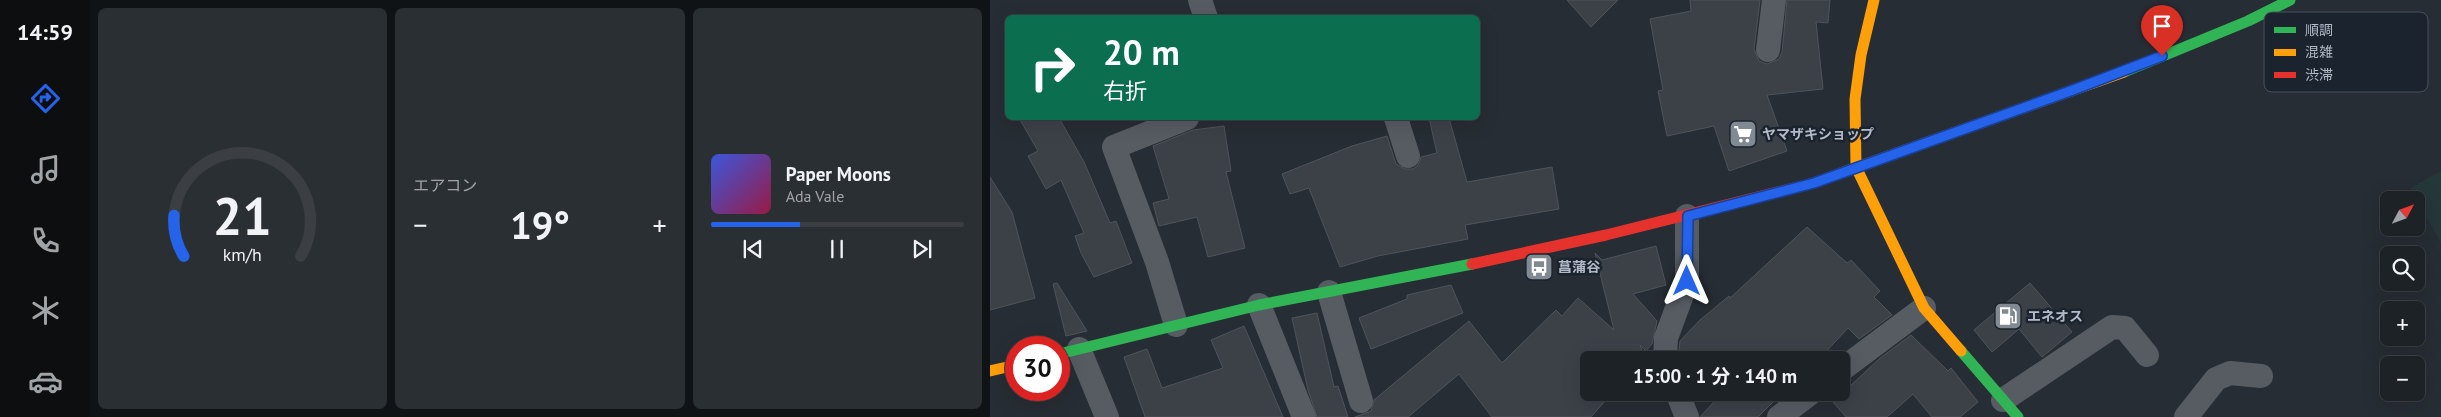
<!DOCTYPE html>
<html lang="ja">
<meta charset="utf-8">
<style>
body{margin:0;font-family:"PT Sans","Noto Sans JP",sans-serif;background:#2a2f33;color:#f1f3f6;height:100vh;display:flex;flex-direction:column;font-size:19px;white-space:nowrap}
*{box-sizing:border-box;margin:0}
p{font-size:16px;color:#a0a4a7}
.icon{flex:none;width:28px;height:28px;fill:none;stroke:currentColor;stroke-width:2;stroke-linecap:round;stroke-linejoin:round}
.map{position:relative;flex:1;overflow:hidden}
.details{display:flex;flex-direction:column;gap:8px;padding:8px;background:#101315;width:900px}
.details>*{flex:none}
.banner{position:absolute;left:15px;top:15px;width:475px;height:105px;border-radius:8px;box-shadow:0 5px 20px #0002,0 0 0 1px #3b3f44;background:#0b6e4f;color:#fff;overflow:hidden}
.needle{width:32px;rotate:49deg}
.buttons{position:absolute;left:1390px;top:191px;display:grid;gap:10px}
.buttons a{display:grid;place-items:center;width:45px;height:45px;border-radius:8px;background:#1d2227;box-shadow:0 5px 20px #0002,0 0 0 1px #3b3f44;font-size:25px}
.speed{position:absolute;left:15px;top:336px;display:flex;gap:10px;font-size:25px;font-weight:700;text-align:center}
.speed>*{display:grid;place-content:center;width:65px;height:65px;border-radius:50%;background:#1d2227;box-shadow:0 5px 20px #0002,0 0 0 1px #3b3f44;line-height:1}
.speed .limit{border:8px solid #d22;background:#fff;color:#111}
.pin{position:absolute;display:grid;place-items:center;width:42px;height:42px;color:#fff;margin:-51px -21px;border-radius:50% 50% 50% 0;rotate:-45deg;box-shadow:0 0 5px #0007}
.pin .icon{rotate:45deg}
.me{position:absolute;width:55px;margin:-28px;rotate:0deg;stroke-linejoin:round;filter:drop-shadow(0 0 4px #0008)}
.turn{display:flex;align-items:center;gap:18px;height:105px;padding:0 15px;font-size:22px}
.turn .icon{width:65px;height:65px;stroke-width:2.5}
.turn b{display:block;font-size:35px;line-height:42px}
.big{font-size:38px;font-weight:700;line-height:1.1}
.details .card{flex:1;display:flex;flex-direction:column;justify-content:center;gap:8px;min-width:0;padding:0 18px;border-radius:8px;background:#2a2f33}
.details .dial{align-items:center;gap:0}
.dial svg{height:130px;overflow:visible;fill:none;stroke:#3b3f44;stroke-width:7;stroke-linecap:round;text-anchor:middle}
.dial text{fill:#f1f3f6;stroke:none}
.song{display:flex;align-items:center;gap:15px}
.cover{width:60px;height:60px;border-radius:8px;background:linear-gradient(135deg,hsl(230 70% 55%),hsl(340 70% 35%))}
.played{height:5px;border-radius:2px;background:linear-gradient(90deg,#2563eb 35%,#3b3f44 35%)}
.keys{display:flex;justify-content:space-around;direction:ltr}
.heat{display:flex;justify-content:space-between;align-items:center;font-size:28px;direction:ltr}
.details .tiles{flex:1;display:grid;gap:8px;grid-template-columns:repeat(3,1fr)}
.trip{position:absolute;left:590px;top:351px;width:270px;height:50px;border-radius:8px;background:#1d2227;box-shadow:0 5px 20px #0002,0 0 0 1px #3b3f44;font-weight:700;line-height:50px;text-align:center}
main{display:flex;flex:1;min-height:0}
.tab-bar{display:flex;flex-direction:column;width:90px;justify-content:space-around;align-items:center;background:#0c0e10;color:#a0a4a7}
.tab-bar .icon{width:35px;height:35px}
.tab-bar .on{color:#2563eb}
.tab-bar b{font-size:22px;color:#f1f3f6}
.map>svg:first-child{display:block}
.green{fill:#243739}
.building{fill:#3c4148;stroke:#4f545c}
.lines{fill:none;stroke-linecap:round;stroke-linejoin:round}
.street{stroke:#575c63;stroke-width:24}
.fast{stroke:#30b455;stroke-width:11}
.slow{stroke:#ff9f0a;stroke-width:11}
.jam{stroke:#e5322d;stroke-width:11}
.route-casing{stroke:#184099;stroke-width:12}
.route{stroke:#2563eb;stroke-width:9}
.labels{text-anchor:middle;stroke-width:5;stroke-linejoin:round;paint-order:stroke}
.poi-label{font-size:14px;font-weight:bold;fill:#b1bac6;stroke:#1b242e;text-anchor:start}
.key{fill:#1b242e;stroke:#48515c;stroke-width:1}
.key-label{font-size:14px;fill:#b1bac6}
</style>
<main>
<nav class="tab-bar">
<b>14:59</b>
<svg class="icon on" aria-label="directions" viewBox="0 0 24 24"><path d="M12 3l9 9-9 9-9-9zM9 14v-3h6M13 9l2 2-2 2"/></svg>
<svg class="icon" aria-label="music" viewBox="0 0 24 24"><path d="M9 18V5l10-2v13"/><circle cx="6" cy="18" r="3"/><circle cx="16" cy="16" r="3"/></svg>
<svg class="icon" aria-label="phone" viewBox="0 0 24 24"><path d="M5 4h4l2 5-3 2q2 4 5 5l2-3 5 2v4C11 20 4 13 5 4z"/></svg>
<svg class="icon" aria-label="climate" viewBox="0 0 24 24"><path d="M12 3v18M4 7l16 10M4 17L20 7"/></svg>
<svg class="icon" aria-label="car" viewBox="0 0 24 24"><path d="M5 17H2v-5l4-1 3-4h7l3 4 3 1v5h-3M9 17h6M6 11h13"/><circle cx="7" cy="17" r="2"/><circle cx="17" cy="17" r="2"/></svg>
</nav>
<section class="details">
<div class="tiles">
<div class="card dial"><svg viewBox="0 0 100 80">
<path d="M14 69A42 42 0 1 1 86 69"/>
<path d="M14 69A42 42 0 0 1 8 44" stroke="#2563eb"/>
<text x="50" y="56" font-size="32" font-weight="700">21</text>
<text x="50" y="72" font-size="11">km/h</text>
</svg></div>
<div class="card"><p>エアコン</p>
<div class="heat"><a>−</a><b class="big">19°</b><a>+</a></div>
</div>
<div class="card">
<div class="song"><i class="cover"></i><div><b>Paper Moons</b><p>Ada Vale</p></div></div>
<div class="played"></div>
<div class="keys"><svg class="icon" aria-label="previous" viewBox="0 0 24 24"><path d="M18 5L8 12l10 7zM5 5v14"/></svg><svg class="icon" aria-label="pause" viewBox="0 0 24 24"><path d="M8 5v14M16 5v14"/></svg><svg class="icon" aria-label="next" viewBox="0 0 24 24"><path d="M6 5l10 7-10 7zM19 5v14"/></svg></div>
</div>
</div>
</section>
<div class="map">
<svg width="1451" height="417" viewBox="0 0 1451 417">
<rect width="100%" height="100%" fill="#272d34"/>
<polygon class="green" points="1451,171 1451,243 1420,188"/>
<g class="building">
<polygon points="577,0 628,0 601,27"/>
<polygon points="700,0 770,0 764,49 769,61 777,64 789,59 792,52 797,0 840,0 838,23 826,22 833,89 777,95 797,151 739,171 724,126 677,136 668,91 673,90 660,19 701,11"/>
<polygon points="29,118 69,118 94,162 120,223 126,221 142,263 104,277 91,253 85,236 94,233 71,180 56,189 38,156 48,151"/>
<polygon points="439,118 459,118 477,182 562,167 569,209 475,225 478,239 388,256 350,267 319,188 300,194 292,174 362,146 397,136 406,164 415,169 423,169 428,165 431,157 447,153"/>
<polygon points="234,126 241,171 236,172 255,248 218,257 207,217 169,226 163,203 179,199 163,146 203,130"/>
<polygon points="0,177 22,212 45,298 0,310"/>
<polygon points="817,227 857,263 861,260 890,291 884,297 902,315 869,339 858,328 831,357 829,356 825,360 698,360 689,351 690,341 710,320 739,296 740,298"/>
<polygon points="666,246 676,285 643,294 667,321 662,344 656,351 650,345 653,353 646,360 599,360 599,392 623,392 601,417 502,417 469,374 418,417 365,417 381,411 384,400 479,321 512,363 566,310 572,316 588,298 624,330 605,253 612,260"/>
<polygon points="67,283 97,331 76,336 63,284"/>
<polygon points="1040,283 1082,332 1052,357 1029,329 1002,352 984,330"/>
<polygon points="461,285 473,313 381,349 369,318 417,299 417,295"/>
<polygon points="327,313 344,387 348,386 358,417 327,417 318,390 302,318"/>
<polygon points="254,326 293,417 155,417 134,357 157,349 172,388 233,368 221,340"/>
<polygon points="921,335 958,371 961,368 988,402 970,417 942,417 923,394 897,417 856,417 843,402 889,359"/>
<polygon points="733,392 793,392 768,417 710,417"/>
</g>
<g class="lines">
<g class="street">
<polyline points="210,0 216,18"/>
<polyline points="778,50 784,0"/>
<polyline points="406,118 418,156"/>
<polyline points="339,292 371,401"/>
<polyline points="269,305 314,417"/>
<polyline points="186,325 167,262 124,147 197,118"/>
<polyline points="89,349 117,417"/>
<polyline points="675,360 676,338 697,281 697,216"/>
<polyline points="851,370 934,308"/>
<polyline points="687,392 697,417"/>
<polyline points="1013,400 1122,327 1135,328 1157,355"/>
<polyline points="789,417 822,392"/>
<polyline points="1196,417 1226,379 1240,373 1271,376"/>
</g>
<g class="fast">
<polyline points="1134,72 1258,21 1300,0"/>
<polyline points="971,351 1028,417"/>
<polyline points="69,354 269,305 482,264"/>
</g>
<g class="slow">
<polyline points="884,0 871,55 865,99 866,167 934,308 971,351"/>
<polyline points="854,172 1134,72"/>
<polyline points="0,371 26,365"/>
</g>
<polyline class="jam" points="482,264 616,235 824,183 854,172"/>
</g>
<g class="lines">
<defs>
<polyline id="route" points="697,281 698,216 824,183 1083,90 1172,56"/>
</defs>
<use href="#route" class="route-casing"/>
<use href="#route" class="route"/>
</g>
<defs>
<symbol id="supermarket-square" viewBox="-11 -11 22 22"><rect x="-9" y="-9" width="18" height="18" rx="4" fill="#818993" stroke="#1b242e"/><path d="M-6-5.5h2.5l.6 2H6L4.5 2H-2.5L-4.4-4H-6ZM-1.5 3.2a1.3 1.3 0 1 0 .1 0ZM3 3.2a1.3 1.3 0 1 0 .1 0Z" fill="#fff"/></symbol>
<symbol id="bus-square" viewBox="-11 -11 22 22"><rect x="-9" y="-9" width="18" height="18" rx="4" fill="#818993" stroke="#1b242e"/><path d="M-5-6H5V4H4V6H2V4H-2V6H-4V4H-5ZM-3.5-4V0h7V-4ZM-3.5 1.2v1.5H-2V1.2ZM2 1.2v1.5H3.5V1.2Z" fill="#fff"/></symbol>
<symbol id="fuel-square" viewBox="-11 -11 22 22"><rect x="-9" y="-9" width="18" height="18" rx="4" fill="#818993" stroke="#1b242e"/><path d="M-5.5-6h7V0h2V4h1.3V-2.5L3-4.5l.8-.8L6-3V5H2.5V1h-1V6h-7ZM-4.2-4.7v3.2H.2V-4.7Z" fill="#fff"/></symbol>
</defs>
<g fill-rule="evenodd">
<use href="#supermarket-square" x="737" y="118" width="32" height="32"/>
<use href="#bus-square" x="533" y="251" width="32" height="32"/>
<use href="#fuel-square" x="1002" y="300" width="32" height="32"/>
</g>
<g class="labels">
<g class="poi-label">
<text x="772" y="139">ヤマザキショップ</text>
<text x="568" y="272">菖蒲谷</text>
<text x="1037" y="321">エネオス</text>
</g>
</g>
<rect x="1274" y="12" width="164" height="80" rx="8" class="key"/>
<rect x="1284" y="27" width="22" height="6" fill="#30b455"/>
<rect x="1284" y="49" width="22" height="7" fill="#ff9f0a"/>
<rect x="1284" y="72" width="22" height="6" fill="#e5322d"/>
<g class="key-label">
<text x="1315" y="35">順調</text>
<text x="1315" y="57">混雑</text>
<text x="1315" y="80">渋滞</text>
</g>
</svg>
<div class="buttons">
<a><svg class="needle" viewBox="-14 -14 28 28"><path d="M0-13l5 13h-10z" fill="#e53935"/><path d="M0 13l5-13h-10z" fill="#a0a4a7"/></svg></a>
<a><svg class="icon" aria-label="search" viewBox="0 0 24 24"><circle cx="10" cy="10" r="6"/><path d="M15 15l6 6"/></svg></a>
<a>+</a>
<a>−</a>
</div>
<div class="speed"><div class="limit">30</div></div>
<div class="pin" style="left:1172px;top:56px;background:#d93025"><svg class="icon" aria-label="arrive" viewBox="0 0 24 24"><path d="M6 21V4h12l-3 4 3 4H6"/></svg></div>
<svg class="me" style="left:697px;top:281px" viewBox="-20 -20 40 40"><path d="M0-17L14 15 0 8-14 15z" fill="#2563eb" stroke="#fff" stroke-width="4"/></svg>
<div class="trip">15:00 · 1 分 · 140 m</div>
<div class="banner">
<div class="turn"><svg class="icon" aria-label="right" viewBox="0 0 24 24"><path d="M7 20v-9h11M14 6l5 5-5 5"/></svg><div><b>20 m</b>右折</div></div>
</div>
</div>
</main>
